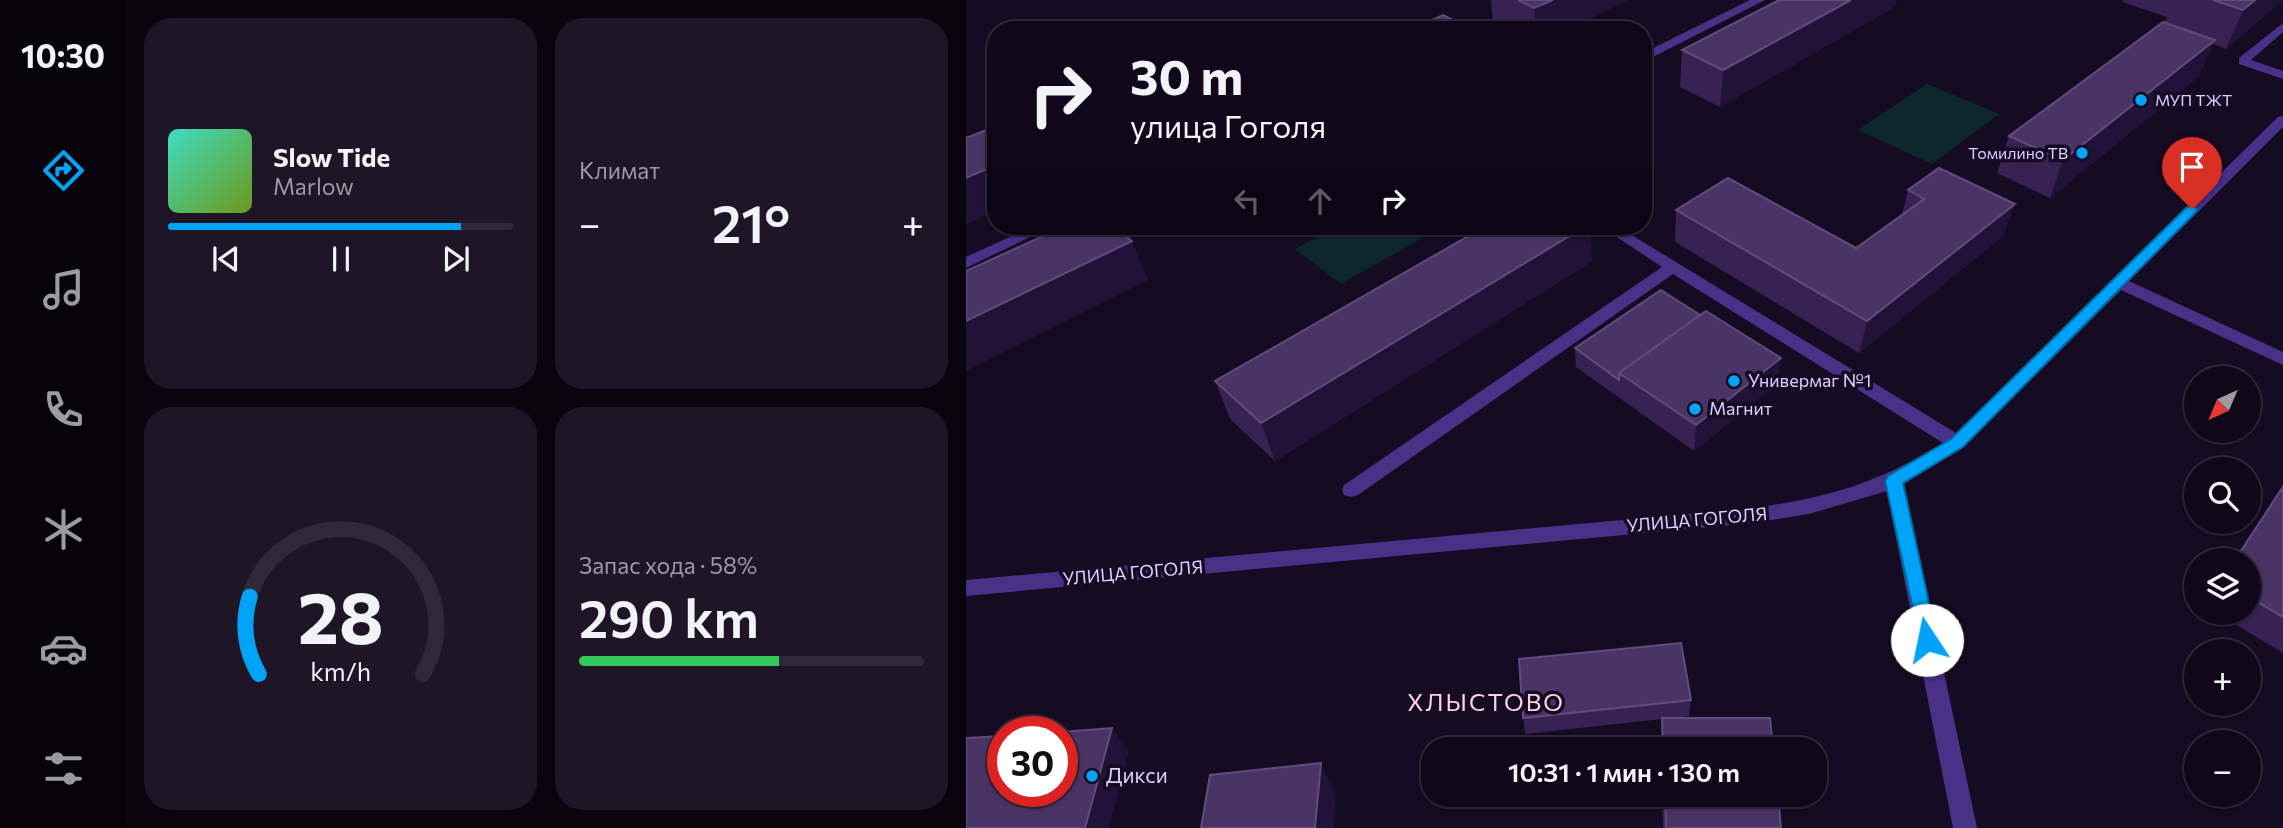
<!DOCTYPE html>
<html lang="ru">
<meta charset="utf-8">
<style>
body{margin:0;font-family:Commissioner,sans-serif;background:#1e1627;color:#f1f3f6;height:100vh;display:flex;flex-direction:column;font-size:26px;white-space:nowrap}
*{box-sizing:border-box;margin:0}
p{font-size:23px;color:#9c9aa2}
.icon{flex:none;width:38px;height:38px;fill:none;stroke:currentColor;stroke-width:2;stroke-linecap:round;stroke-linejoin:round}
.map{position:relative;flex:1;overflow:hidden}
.side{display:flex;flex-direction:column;gap:18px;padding:18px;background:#09040e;width:840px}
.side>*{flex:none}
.top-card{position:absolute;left:21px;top:21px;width:665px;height:214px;border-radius:28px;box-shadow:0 2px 5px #0004,0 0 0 2px #302939;background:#10081a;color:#f1f3f6;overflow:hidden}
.needle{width:46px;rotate:224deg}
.tools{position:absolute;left:1218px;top:366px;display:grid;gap:14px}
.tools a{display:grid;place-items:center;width:77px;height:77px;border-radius:50%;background:#10081a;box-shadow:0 2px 5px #0004,0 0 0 2px #302939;font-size:35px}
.speed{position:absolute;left:21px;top:716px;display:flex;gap:14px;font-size:35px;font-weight:700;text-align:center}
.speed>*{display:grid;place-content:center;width:91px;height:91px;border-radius:50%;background:#10081a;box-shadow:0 2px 5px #0004,0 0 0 2px #302939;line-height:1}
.speed .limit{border:10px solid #d22;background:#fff;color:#111}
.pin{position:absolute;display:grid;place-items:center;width:60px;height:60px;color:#fff;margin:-72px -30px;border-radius:50% 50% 50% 0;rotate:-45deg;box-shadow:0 0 7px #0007}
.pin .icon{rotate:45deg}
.me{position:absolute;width:77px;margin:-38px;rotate:349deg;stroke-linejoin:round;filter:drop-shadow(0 0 5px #0008)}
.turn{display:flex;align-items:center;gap:24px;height:147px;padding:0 28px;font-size:32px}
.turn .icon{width:91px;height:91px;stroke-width:2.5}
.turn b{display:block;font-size:49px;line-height:60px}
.lanes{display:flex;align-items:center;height:66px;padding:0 28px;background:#0003;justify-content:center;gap:35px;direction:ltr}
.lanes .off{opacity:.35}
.big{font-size:52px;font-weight:600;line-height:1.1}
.side .card{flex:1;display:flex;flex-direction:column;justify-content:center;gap:10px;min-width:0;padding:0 24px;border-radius:28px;background:#1e1627}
.side .dial{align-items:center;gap:0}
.dial svg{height:182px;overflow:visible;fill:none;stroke:#302939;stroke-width:7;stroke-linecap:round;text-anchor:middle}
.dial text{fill:#f1f3f6;stroke:none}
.song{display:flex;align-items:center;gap:21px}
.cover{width:84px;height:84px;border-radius:10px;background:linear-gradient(135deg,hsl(170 70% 55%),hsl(80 70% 35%))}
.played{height:7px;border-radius:4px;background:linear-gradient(90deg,#00a3f8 85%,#302939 85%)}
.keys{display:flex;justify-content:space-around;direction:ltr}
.heat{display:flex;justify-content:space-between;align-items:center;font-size:38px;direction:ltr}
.charge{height:10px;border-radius:5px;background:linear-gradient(90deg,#34c759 58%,#302939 0)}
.side .tiles{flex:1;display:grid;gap:18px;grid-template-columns:repeat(2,1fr)}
.trip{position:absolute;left:455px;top:737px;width:406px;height:70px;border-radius:28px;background:#10081a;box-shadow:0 2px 5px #0004,0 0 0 2px #302939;font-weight:600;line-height:70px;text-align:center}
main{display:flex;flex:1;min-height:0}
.tab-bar{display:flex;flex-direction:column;width:126px;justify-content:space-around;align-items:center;background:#06030a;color:#9c9aa2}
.tab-bar .icon{width:49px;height:49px}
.tab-bar .current{color:#00a3f8}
.tab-bar b{font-size:32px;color:#f1f3f6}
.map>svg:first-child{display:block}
.green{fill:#0e272d}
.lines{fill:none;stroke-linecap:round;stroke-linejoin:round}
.minor{fill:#493187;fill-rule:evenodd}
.wall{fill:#382253}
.shaded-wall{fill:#221138}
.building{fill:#4a3465;stroke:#614c7e;stroke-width:2}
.route{fill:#00a3f8;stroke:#006aa1;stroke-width:2}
.poi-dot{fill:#00a3f8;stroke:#150b23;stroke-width:2.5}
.labels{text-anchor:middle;stroke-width:7;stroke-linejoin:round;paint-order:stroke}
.far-poi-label{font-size:16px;fill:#dfcdff;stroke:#150b23;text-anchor:start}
.poi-label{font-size:18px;fill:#dfcdff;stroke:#150b23;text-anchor:start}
.street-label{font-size:18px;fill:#dfcdff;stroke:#150b23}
.near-poi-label{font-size:21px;fill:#dfcdff;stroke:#150b23;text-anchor:start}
.near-quarter-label{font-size:24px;letter-spacing:2px;fill:#ffcfe2;stroke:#150b23}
</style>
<main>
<nav class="tab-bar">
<b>10:30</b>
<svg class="icon current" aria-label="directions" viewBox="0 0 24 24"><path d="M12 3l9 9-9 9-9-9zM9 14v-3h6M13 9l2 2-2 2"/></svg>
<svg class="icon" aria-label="music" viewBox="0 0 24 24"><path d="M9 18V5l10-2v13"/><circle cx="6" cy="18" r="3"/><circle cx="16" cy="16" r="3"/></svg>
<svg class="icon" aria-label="phone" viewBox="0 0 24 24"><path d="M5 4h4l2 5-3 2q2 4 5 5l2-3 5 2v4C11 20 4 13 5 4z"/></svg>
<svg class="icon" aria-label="climate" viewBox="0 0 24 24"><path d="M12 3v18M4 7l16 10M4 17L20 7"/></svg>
<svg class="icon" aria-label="car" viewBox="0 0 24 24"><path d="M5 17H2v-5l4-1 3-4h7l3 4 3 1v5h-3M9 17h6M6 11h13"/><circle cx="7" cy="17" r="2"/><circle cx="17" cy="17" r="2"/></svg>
<svg class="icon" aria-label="filters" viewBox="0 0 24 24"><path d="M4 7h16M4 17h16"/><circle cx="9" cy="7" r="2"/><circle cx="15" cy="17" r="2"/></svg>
</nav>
<section class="side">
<div class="tiles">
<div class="card">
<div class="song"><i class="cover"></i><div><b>Slow Tide</b><p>Marlow</p></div></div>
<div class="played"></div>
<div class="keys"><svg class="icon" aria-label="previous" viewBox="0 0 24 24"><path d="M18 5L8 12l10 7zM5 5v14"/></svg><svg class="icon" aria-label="pause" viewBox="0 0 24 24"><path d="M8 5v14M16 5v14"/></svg><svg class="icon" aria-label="next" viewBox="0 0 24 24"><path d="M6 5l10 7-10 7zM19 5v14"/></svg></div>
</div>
<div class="card"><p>Климат</p>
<div class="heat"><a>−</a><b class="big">21°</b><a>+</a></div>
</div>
<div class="card dial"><svg viewBox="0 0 100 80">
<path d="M14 69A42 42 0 1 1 86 69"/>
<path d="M14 69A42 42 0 0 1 10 35" stroke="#00a3f8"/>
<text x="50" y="56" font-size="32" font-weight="700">28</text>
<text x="50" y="72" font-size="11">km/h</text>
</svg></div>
<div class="card"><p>Запас хода · 58%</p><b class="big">290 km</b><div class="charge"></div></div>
</div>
</section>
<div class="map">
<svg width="1317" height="828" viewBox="0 0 1317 828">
<rect width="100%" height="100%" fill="#150b23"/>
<g class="green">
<polygon points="961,84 1033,114 966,164 892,130"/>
<polygon points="373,226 477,226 375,284 329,249"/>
</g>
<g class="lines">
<g class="minor">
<polygon points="784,0 799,0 677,62 677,53"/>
<polygon points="1317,23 1317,32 1285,60 1317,71 1317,79 1273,64 1273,58"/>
<path d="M1317,116V127L1163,281L1317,352V365L1155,290L997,448L938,484L1011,828H987L921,491L843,514L787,523L0,596V580L787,508C864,497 910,484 977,443L707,274L392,495L385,497L378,495L376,490L378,485L696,267L634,226H651L990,433L1312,117Z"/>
<polygon points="68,226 87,226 0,268 0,257"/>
</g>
</g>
<g class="wall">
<polygon points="525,0 662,0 600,30 544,30 527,21"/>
<polygon points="1157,0 1317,0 1260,49 1247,44 1233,76 1084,198 1031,173 1043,136 1199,22 1201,17 1156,2"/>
<polygon points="930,6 754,107 714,87 716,50"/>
<polygon points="942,190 1038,235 893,353 709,242 710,210 890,248 936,215"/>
<polygon points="626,261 309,461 264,419 249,381"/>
<polygon points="609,348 811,384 728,451 610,367"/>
<polygon points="1317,484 1317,653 1249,612 1283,612 1283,560 1268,560"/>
<polygon points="725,700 723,716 709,718 807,749 695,749 696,719 559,734 557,718"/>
<polygon points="696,794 812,794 815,828 697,828"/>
</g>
<g class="shaded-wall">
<polygon points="587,0 662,0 600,30 570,30 568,8"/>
<polygon points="885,0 931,0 930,6 754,107 757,70"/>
<polygon points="1289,0 1317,0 1260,49 1277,10"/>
<polygon points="1249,40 1233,76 1084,198 1097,160"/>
<polygon points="684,121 684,158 677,162 677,125"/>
<polygon points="30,165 30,211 0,224 0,178"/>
<polygon points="1049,204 1038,235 893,353 901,321"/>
<polygon points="620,226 625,226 626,261 309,461 295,423"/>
<polygon points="166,241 182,280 0,371 0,321"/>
<polygon points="815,358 811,384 728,451 730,425"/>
<polygon points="146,728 163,751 143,828 119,828"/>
<polygon points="355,763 370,795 368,828 349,828"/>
</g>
<g class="building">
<polygon points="552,0 587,0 568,8"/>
<polygon points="813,0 885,0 757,70 716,50"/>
<polygon points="1247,0 1289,0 1277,10"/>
<polygon points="477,15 506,30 444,30"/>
<polygon points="1197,22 1249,40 1097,160 1043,136"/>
<polygon points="677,117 684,121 677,125"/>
<polygon points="30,126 30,165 0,178 0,138"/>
<polygon points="973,168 1049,204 901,321 710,210 762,178 890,248 958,199 942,190"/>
<polygon points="99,226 148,226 166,241 0,321 0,271"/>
<polygon points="520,226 620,226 295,423 249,381"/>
<polygon points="695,290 734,315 653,373 653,380 609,348"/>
<polygon points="740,311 815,358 730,425 653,373"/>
<polygon points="1317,487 1317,617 1283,597 1283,560 1269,560"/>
<polygon points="715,643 725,700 557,718 553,659"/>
<polygon points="696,718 804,718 807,749 697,749"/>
<polygon points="146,728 119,828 0,828 0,738 37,736 37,791 96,791 96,732"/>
<polygon points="355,763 349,828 235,828 244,775"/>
<polygon points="699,794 812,794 815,828 700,828"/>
</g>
<polygon class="route" points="1226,206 1232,209 1230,212 997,447 937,483 971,640 968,646 961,649 955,646 919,481 922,476 985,439 1221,207"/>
<g class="poi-dot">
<circle cx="1175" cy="100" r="7"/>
<circle cx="1116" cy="153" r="7"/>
<circle cx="768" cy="381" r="7"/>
<circle cx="729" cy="409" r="7"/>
<circle cx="126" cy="776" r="7"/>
</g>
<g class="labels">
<g class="far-poi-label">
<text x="1189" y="106">МУП ТЖТ</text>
<text x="1102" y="159" text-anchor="end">Томилино ТВ</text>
</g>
<g class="poi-label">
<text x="782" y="387">Универмаг №1</text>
<text x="743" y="415">Магнит</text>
</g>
<g class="street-label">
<text transform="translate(731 520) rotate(-5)" y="6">УЛИЦА ГОГОЛЯ</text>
<text transform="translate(167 573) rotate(-5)" y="6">УЛИЦА ГОГОЛЯ</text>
</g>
<g class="near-poi-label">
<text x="140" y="783">Дикси</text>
</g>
<g class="near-quarter-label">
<text x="520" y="711">ХЛЫСТОВО</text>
</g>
</g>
</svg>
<div class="tools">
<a><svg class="needle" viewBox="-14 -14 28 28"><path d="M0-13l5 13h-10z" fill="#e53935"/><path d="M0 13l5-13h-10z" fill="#9c9aa2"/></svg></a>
<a><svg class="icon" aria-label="search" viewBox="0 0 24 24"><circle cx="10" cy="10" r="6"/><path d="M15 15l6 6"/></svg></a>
<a><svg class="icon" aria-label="layers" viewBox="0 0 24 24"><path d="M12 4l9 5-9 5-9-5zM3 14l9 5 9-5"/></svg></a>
<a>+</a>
<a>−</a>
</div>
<div class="speed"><div class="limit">30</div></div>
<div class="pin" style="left:1226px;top:209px;background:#d93025"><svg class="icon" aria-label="arrive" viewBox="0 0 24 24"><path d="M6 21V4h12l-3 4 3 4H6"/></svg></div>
<svg class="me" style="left:961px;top:640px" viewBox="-20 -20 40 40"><circle r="19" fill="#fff"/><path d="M0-13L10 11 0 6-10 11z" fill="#00a3f8"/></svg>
<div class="trip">10:31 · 1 мин · 130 m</div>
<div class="top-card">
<div class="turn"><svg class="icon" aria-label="right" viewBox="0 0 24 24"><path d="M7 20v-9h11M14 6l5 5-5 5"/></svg><div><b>30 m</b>улица Гоголя</div></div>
<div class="lanes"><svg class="icon off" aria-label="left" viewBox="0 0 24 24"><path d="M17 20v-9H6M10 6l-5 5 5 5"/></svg><svg class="icon off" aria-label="ahead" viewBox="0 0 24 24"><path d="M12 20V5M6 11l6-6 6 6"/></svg><svg class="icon" aria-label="right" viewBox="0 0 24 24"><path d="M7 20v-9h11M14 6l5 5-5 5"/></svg></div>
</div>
</div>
</main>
